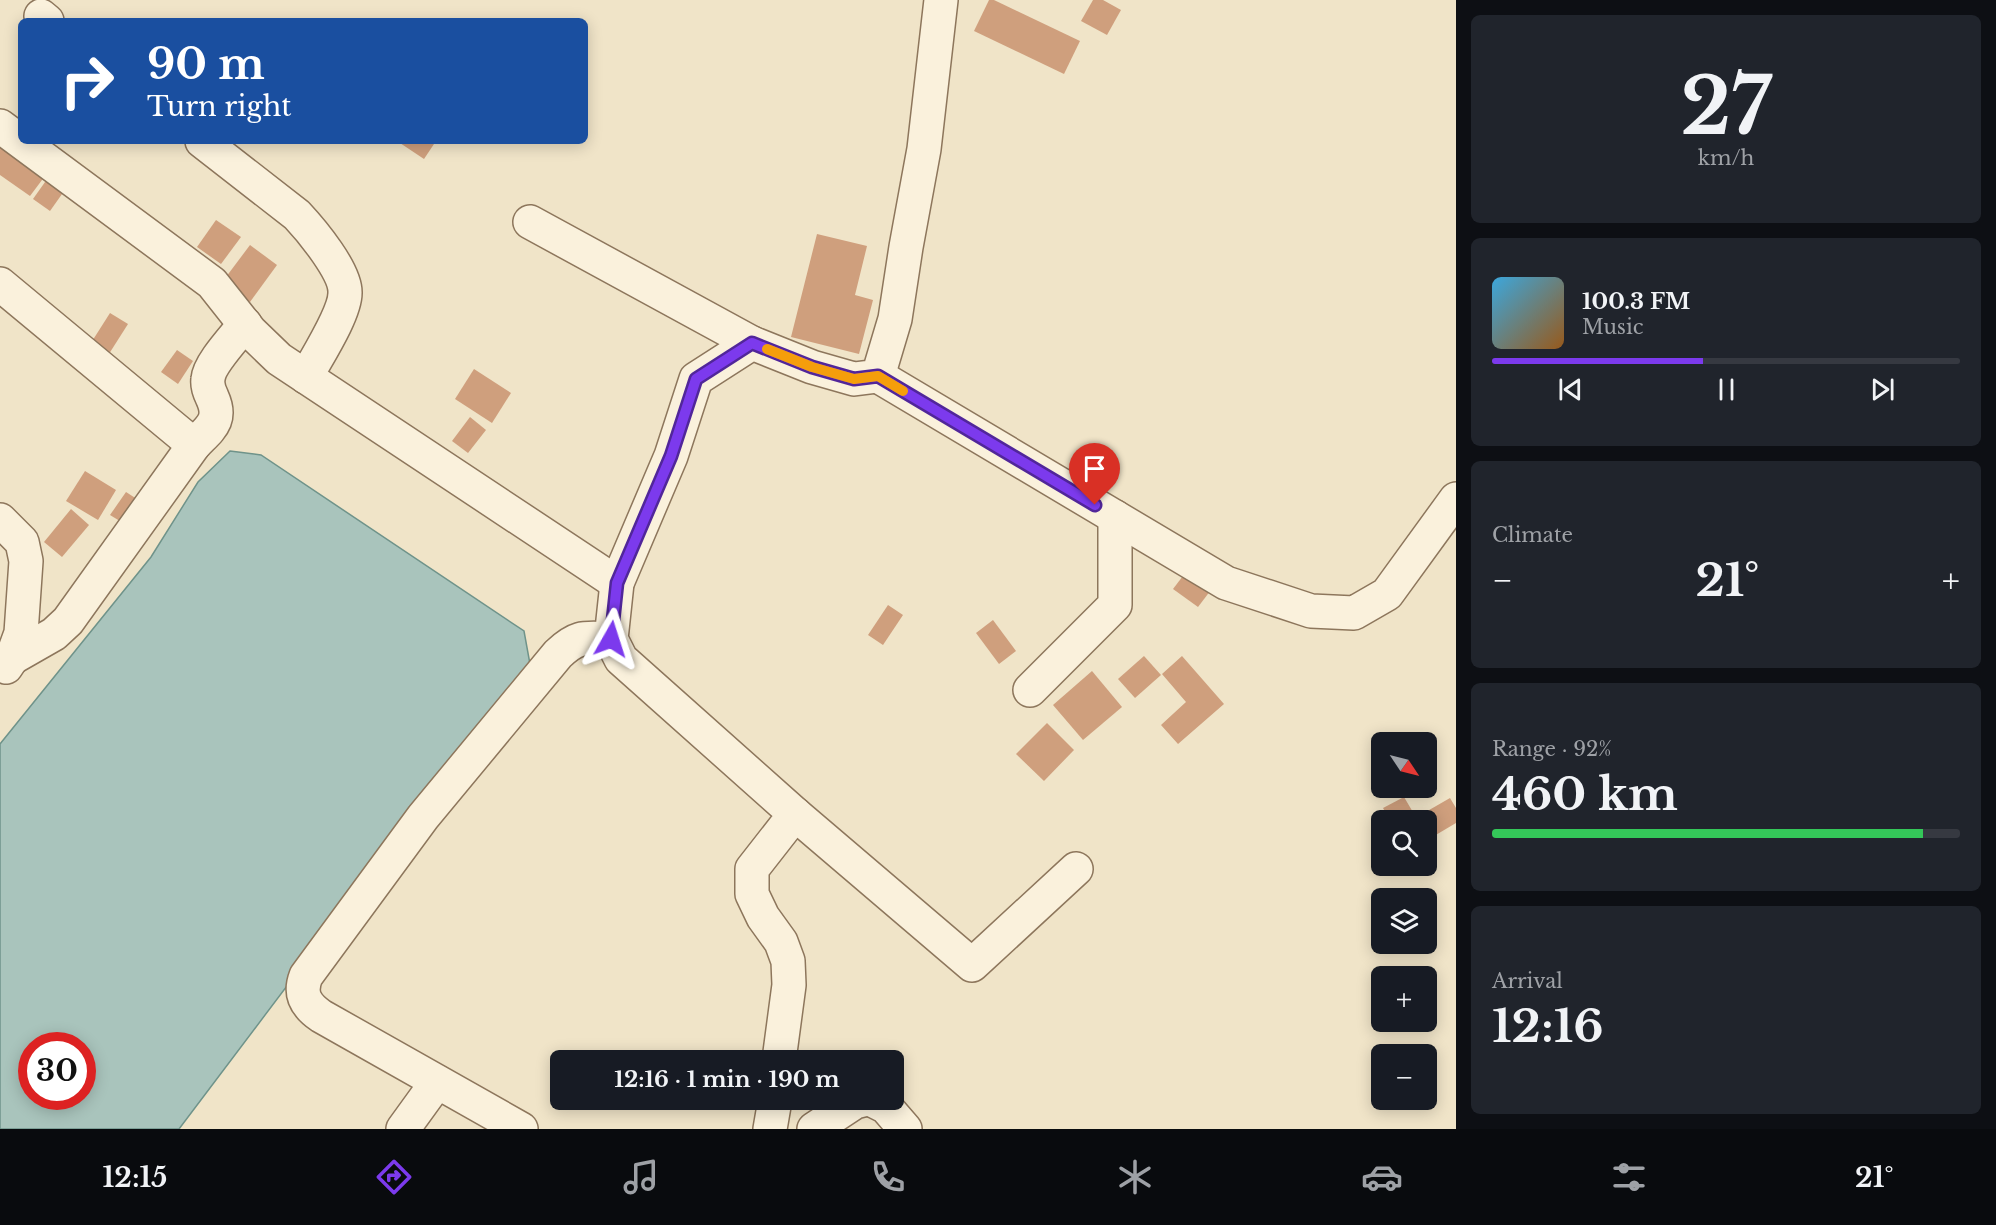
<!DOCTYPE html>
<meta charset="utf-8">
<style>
body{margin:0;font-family:"Libre Baskerville",serif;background:#20242c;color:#f1f3f6;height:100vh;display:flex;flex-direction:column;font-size:22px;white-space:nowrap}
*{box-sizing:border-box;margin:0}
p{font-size:20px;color:#9ea1a6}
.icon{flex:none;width:33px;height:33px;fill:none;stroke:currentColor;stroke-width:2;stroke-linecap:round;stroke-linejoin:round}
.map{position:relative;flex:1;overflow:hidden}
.side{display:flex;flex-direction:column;gap:15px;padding:15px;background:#0d0f14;width:540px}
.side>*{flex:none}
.hud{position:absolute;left:18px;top:18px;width:570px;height:126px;border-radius:9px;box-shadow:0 3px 15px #0003;background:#1a4fa0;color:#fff;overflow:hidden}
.needle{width:39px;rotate:125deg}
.tools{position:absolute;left:1371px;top:732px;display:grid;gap:12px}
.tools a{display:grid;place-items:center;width:66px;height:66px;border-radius:9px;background:#171b24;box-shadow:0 3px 15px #0003;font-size:30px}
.speed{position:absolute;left:18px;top:1032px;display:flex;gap:12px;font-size:30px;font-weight:700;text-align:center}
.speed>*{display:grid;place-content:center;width:78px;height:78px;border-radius:50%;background:#171b24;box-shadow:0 3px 15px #0003;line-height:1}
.speed .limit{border:9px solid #d22;background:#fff;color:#111}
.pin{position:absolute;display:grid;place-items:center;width:51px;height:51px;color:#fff;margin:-62px -26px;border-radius:50% 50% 50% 0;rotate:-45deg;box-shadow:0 0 6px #0007}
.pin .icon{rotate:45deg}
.me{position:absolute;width:66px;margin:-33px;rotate:6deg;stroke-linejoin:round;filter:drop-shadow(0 0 4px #0008)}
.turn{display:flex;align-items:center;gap:21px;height:126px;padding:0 30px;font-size:27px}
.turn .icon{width:78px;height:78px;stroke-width:2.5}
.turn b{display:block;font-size:42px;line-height:51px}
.big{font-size:45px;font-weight:800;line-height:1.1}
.side .card{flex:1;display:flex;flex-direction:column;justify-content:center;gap:9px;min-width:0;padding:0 21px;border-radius:9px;background:#20242c}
.side .dial{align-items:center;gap:0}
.dial b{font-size:78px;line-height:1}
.song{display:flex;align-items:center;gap:18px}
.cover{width:72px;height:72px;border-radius:9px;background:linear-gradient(135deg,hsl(200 70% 55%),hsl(30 70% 35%))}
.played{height:6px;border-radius:3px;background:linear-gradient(90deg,#7c3aed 45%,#363941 45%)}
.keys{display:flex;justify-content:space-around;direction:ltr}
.heat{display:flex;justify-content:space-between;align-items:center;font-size:33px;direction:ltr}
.charge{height:9px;border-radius:4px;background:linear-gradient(90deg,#34c759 92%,#363941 0)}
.trip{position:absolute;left:550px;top:1050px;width:354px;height:60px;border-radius:9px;background:#171b24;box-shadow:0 3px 15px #0003;font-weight:800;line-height:60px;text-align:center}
.menu{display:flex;height:96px;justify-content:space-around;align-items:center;background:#090b0e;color:#9ea1a6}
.menu .icon{width:42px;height:42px}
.menu .current{color:#7c3aed}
.menu b{font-size:27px;color:#f1f3f6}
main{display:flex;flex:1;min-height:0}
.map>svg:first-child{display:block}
.water{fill:#a9c4bc;stroke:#6f938a;stroke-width:1.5;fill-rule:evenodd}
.building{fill:#cf9f7d}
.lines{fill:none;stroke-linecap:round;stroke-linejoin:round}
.minor-casing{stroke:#8d765c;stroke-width:36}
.minor{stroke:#faf1dc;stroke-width:33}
.route-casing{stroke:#51269a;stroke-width:15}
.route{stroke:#7c3aed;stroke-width:10}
.slow{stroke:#f59e0b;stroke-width:10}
</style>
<main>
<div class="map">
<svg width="1456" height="1129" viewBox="0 0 1456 1129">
<rect width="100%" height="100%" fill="#f0e4c8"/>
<path class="water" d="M230,451L261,455L524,631L530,664L179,1129H0V744L151,557L198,482ZM32,1046H82V1096H32Z"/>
<g class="building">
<polygon points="989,0 994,0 1080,41 1064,74 974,31"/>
<polygon points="1093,0 1103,0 1121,10 1107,35 1081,21"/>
<polygon points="0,138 48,172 30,196 0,175"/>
<polygon points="397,141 436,141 424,159"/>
<polygon points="50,175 67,187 50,211 33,199"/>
<polygon points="216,220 241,237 221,264 197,247"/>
<polygon points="817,234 867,246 855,295 873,300 859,354 791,337"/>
<polygon points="250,245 277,265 250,302 223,281"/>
<polygon points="110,313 128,324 107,357 89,346"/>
<polygon points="177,350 193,361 178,384 161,372"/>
<polygon points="474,369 511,393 492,423 455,399"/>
<polygon points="470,417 486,430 468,453 452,441"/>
<polygon points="85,471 116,490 98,520 66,501"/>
<polygon points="126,492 143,503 128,526 110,515"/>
<polygon points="71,509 89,525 62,557 44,542"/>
<polygon points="1189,568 1214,586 1198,607 1173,589"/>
<polygon points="888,605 903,615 883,645 868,635"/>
<polygon points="993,620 1016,651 999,664 976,633"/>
<polygon points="1144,656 1161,675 1135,698 1118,679"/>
<polygon points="1182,656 1224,704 1178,744 1161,725 1186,702 1162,674"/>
<polygon points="1092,671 1122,707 1083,740 1053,705"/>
<polygon points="1047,723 1074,750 1044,781 1016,754"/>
<polygon points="1404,797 1417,819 1390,820 1383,808"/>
<polygon points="1450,798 1456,808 1456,823 1429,839 1426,834 1426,820 1419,820 1417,817"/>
</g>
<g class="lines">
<defs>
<g id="minor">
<polyline points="41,16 47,21"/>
<polyline points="0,126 212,283 250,331 279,359 617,583"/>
<path d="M202,141L297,215C312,231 346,272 345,293C345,314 316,358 306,377"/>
<polyline points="530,222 752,343"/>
<polyline points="0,284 194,445"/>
<polyline points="878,376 1226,583 1311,611 1354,613 1387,594 1456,499"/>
<polyline points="0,520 22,542 26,561 21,633 12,658 6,667"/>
<path d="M12,658L54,634L68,621L194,445C210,428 223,421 212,397C209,391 207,386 208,379C209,364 235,337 245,324"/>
<polyline points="1030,690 1115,605 1115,517"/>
<polyline points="795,814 972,965 1076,869"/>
<polyline points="779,1060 789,985 788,961 781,942 763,917 752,894 752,869 795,814 621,659 611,639 617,583 671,456 696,379 752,343 812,367 854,379 878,376 895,319 906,247 924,149 941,0"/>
<polyline points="872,1100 886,1107 905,1129"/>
<polyline points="403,1129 437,1082"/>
<path d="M521,1129L321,1016C305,1005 299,994 306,976L423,817L558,654C578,635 585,638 611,639"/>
<polyline points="770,1129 775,1100"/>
<polyline points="814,1129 855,1102 863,1100"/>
</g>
</defs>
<use href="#minor" class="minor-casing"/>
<use href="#minor" class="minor"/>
</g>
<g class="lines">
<defs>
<polyline id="route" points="611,639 617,583 671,456 696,379 752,343 812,367 854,379 878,376 1095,505"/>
</defs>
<use href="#route" class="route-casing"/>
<use href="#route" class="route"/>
<polyline class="slow" points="767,349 812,367 854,379 878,376 903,391"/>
</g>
</svg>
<div class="tools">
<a><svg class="needle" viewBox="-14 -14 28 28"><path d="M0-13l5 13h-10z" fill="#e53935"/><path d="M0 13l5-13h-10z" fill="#9ea1a6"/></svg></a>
<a><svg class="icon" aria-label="search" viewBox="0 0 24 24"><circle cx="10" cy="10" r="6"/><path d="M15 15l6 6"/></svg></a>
<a><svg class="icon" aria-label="layers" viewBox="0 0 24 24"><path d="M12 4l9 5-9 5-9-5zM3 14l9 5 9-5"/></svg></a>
<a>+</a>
<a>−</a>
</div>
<div class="speed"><div class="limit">30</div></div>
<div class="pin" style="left:1095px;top:505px;background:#d93025"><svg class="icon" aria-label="arrive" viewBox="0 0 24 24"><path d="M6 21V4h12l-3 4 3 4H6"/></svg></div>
<svg class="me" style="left:611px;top:639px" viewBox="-20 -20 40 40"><path d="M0-17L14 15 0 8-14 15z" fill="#7c3aed" stroke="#fff" stroke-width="4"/></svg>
<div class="trip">12:16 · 1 min · 190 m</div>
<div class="hud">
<div class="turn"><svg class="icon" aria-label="right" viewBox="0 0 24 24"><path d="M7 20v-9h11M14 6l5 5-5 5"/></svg><div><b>90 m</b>Turn right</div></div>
</div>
</div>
<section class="side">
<div class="card dial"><b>27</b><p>km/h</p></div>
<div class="card">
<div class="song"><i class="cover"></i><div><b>100.3 FM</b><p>Music</p></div></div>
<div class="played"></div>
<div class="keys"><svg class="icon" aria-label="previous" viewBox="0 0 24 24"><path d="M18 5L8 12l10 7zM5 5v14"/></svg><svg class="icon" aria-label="pause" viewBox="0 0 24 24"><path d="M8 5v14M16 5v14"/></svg><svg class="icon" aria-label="next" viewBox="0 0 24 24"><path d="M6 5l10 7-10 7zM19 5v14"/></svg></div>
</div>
<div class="card"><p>Climate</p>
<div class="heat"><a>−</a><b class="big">21°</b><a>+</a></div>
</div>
<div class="card"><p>Range · 92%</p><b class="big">460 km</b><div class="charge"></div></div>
<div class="card"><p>Arrival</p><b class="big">12:16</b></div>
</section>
</main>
<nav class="menu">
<b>12:15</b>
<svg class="icon current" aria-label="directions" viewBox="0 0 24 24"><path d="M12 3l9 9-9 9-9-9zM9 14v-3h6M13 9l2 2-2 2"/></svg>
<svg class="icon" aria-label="music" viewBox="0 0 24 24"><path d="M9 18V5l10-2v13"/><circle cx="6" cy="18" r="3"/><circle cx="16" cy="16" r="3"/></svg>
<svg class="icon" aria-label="phone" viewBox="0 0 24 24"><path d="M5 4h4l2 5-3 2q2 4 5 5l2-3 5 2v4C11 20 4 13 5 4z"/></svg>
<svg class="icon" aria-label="climate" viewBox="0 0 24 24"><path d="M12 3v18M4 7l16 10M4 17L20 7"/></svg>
<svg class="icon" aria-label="car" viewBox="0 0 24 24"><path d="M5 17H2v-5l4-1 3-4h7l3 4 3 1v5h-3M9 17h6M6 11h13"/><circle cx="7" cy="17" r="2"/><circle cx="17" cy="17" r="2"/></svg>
<svg class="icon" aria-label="filters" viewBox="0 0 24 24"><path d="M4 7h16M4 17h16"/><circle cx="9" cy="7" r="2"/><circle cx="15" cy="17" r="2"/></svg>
<b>21°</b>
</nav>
